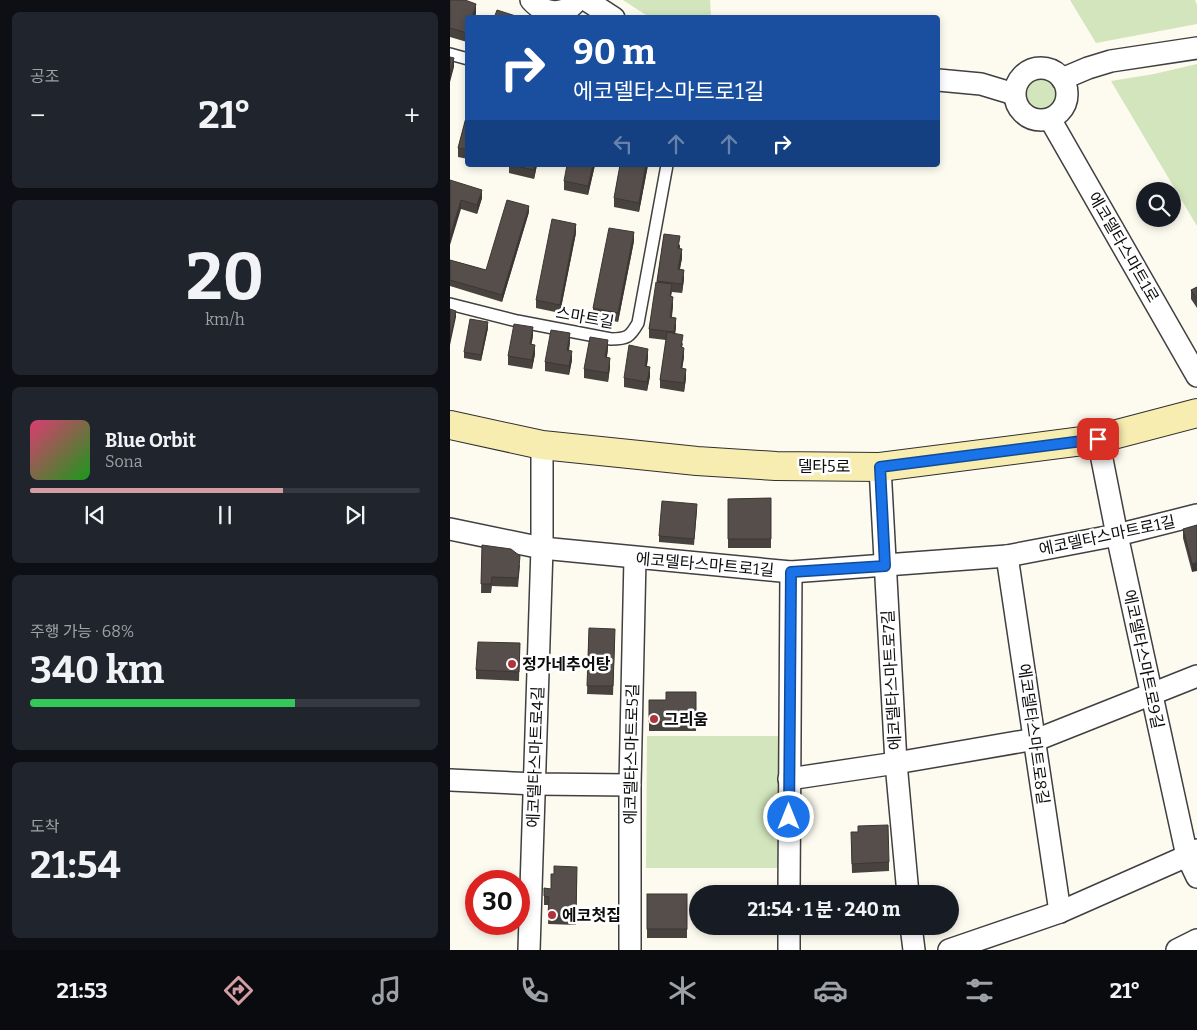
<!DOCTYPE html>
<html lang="ko">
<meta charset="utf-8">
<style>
body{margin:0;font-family:Bitter,"Noto Sans KR",serif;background:#20242c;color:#f1f3f6;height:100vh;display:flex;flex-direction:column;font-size:19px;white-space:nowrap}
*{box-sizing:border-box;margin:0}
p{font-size:16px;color:#9ea1a6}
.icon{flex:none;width:28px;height:28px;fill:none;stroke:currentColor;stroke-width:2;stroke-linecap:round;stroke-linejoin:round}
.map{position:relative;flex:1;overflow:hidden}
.drawer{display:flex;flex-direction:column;gap:12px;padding:12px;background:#0d0f14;width:450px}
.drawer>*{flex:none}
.hud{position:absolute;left:15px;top:15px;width:475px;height:152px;border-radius:5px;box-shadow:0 2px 8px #0003;background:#1a4fa0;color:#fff;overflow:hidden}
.buttons{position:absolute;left:686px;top:182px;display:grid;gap:10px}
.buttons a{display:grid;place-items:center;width:45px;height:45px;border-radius:50%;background:#171b24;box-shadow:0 2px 8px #0003;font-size:25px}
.speed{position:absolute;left:15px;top:870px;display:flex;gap:10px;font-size:25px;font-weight:700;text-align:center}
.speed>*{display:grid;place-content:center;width:65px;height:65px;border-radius:50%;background:#171b24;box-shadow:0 2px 8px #0003;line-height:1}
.speed .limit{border:8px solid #d22;background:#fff;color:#111}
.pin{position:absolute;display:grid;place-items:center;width:42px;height:42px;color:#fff;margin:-21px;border-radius:10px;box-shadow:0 2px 8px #0006}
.me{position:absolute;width:55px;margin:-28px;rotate:0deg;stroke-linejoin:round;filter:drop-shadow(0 0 4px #0008)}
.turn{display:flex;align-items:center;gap:18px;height:105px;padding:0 25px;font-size:22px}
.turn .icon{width:65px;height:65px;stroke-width:2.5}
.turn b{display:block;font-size:35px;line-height:42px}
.lanes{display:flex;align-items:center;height:48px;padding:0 25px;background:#0003;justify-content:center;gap:25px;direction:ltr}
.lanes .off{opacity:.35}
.big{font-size:38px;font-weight:700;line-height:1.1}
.drawer .card{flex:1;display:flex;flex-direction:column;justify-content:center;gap:8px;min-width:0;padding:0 18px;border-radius:8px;background:#20242c}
.drawer .dial{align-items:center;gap:0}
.dial b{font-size:65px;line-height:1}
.song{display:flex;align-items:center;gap:15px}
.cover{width:60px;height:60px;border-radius:8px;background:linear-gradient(135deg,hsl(340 70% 55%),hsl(120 70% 35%))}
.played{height:5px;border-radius:2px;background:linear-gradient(90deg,#d39da3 65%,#363941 65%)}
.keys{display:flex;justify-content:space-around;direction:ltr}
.heat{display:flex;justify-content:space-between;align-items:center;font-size:28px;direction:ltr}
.charge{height:8px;border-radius:4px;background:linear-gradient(90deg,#34c759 68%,#363941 0)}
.trip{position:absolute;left:239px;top:885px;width:270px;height:50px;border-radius:25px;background:#171b24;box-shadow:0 2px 8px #0003;font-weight:700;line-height:50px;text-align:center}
.tab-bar{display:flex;height:80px;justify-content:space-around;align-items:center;background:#090b0e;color:#9ea1a6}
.tab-bar .icon{width:35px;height:35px}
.tab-bar .current{color:#d39da3}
.tab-bar b{font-size:22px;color:#f1f3f6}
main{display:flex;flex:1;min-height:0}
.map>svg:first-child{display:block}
.green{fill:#d2e5bc}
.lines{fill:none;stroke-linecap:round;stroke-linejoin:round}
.lane-casing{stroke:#404040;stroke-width:14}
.street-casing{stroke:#404040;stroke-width:24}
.secondary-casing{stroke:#2f2f2f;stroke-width:30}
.lane{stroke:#fff;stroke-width:11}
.street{stroke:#fff;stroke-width:21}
.secondary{stroke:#f7edb0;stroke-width:28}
.wall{fill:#494340}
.shaded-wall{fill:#3c3734}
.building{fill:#554e4b;stroke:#3c3734}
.route-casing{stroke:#114b97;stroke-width:12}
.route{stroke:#1a73e8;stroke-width:9}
.poi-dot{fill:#af333d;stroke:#fff;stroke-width:2}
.labels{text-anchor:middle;stroke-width:5;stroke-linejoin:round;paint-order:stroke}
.street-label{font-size:16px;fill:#0d0d0d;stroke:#fff}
.poi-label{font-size:16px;font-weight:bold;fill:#0d0d0d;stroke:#fff;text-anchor:start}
</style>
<main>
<section class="drawer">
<div class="card"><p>공조</p>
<div class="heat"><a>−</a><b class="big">21°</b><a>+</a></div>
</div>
<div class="card dial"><b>20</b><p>km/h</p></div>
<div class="card">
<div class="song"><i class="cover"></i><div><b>Blue Orbit</b><p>Sona</p></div></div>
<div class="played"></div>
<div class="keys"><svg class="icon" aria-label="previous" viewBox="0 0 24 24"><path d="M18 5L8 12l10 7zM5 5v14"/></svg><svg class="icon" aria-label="pause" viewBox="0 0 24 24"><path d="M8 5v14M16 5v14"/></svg><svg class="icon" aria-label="next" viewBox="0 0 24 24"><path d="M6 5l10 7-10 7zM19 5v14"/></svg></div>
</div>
<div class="card"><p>주행 가능 · 68%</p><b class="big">340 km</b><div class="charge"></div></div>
<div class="card"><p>도착</p><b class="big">21:54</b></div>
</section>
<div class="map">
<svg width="747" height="950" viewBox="0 0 747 950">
<rect width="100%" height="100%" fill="#fdfaef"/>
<g class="green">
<polygon points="173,0 260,0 261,17 199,17"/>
<polygon points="620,0 745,0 747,5 747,24 646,43"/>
<polygon points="747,64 747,226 661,81 704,74"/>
<circle cx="591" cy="94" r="16"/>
<polygon points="197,736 330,736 329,868 196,868"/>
</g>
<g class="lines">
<defs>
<g id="lane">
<polyline points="0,54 18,59"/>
<path d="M0,304L67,321L161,339C177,339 180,337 188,323L217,165"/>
</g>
<g id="street">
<path d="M81,0C94,15 116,16 127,0"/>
<polyline points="136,0 164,18"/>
<circle cx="591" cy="94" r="26"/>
<polyline points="612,79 638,68 661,61 747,48"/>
<polyline points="488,80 531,84 564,94"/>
<polyline points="600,119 747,376"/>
<polyline points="648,439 667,535 737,856 747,877"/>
<polyline points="430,467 446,763 458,894"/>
<polyline points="0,529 92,548 341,572 557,556 667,535 747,515"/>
<polyline points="557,556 610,912"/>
<polyline points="339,779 446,763 591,738 747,676"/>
<polyline points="0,780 85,784 180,785"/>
<polyline points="339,894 341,572"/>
<polyline points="461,926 464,950"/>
<polyline points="79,950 92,548 92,445"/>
<polyline points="180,950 180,785 185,558"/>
<polyline points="339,950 339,926"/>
<polyline points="499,950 610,912 737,856 747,850"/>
<polyline points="727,950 747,940"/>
</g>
<polyline id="secondary" points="0,425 92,445 247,461 326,466 430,467 648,439 747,413"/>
</defs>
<use href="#lane" class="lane-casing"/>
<use href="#street" class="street-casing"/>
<use href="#secondary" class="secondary-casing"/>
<use href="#lane" class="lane"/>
<use href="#street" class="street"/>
<use href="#secondary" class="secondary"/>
</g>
<g class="wall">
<polygon points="0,0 26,13 25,18 18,18 18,40 17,42 0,37"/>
<polygon points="18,110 18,159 8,157 8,148"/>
<polygon points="59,165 87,165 84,179 59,173"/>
<polygon points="145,165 138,195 114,190 114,181"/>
<polygon points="170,165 198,165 189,212 164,207 164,198"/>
<polygon points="0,180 32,198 27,214 11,209"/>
<polygon points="79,212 52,302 0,286 0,260 36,270"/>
<polygon points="126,233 110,313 86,308 86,300"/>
<polygon points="214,234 230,245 230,248 232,258 230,269 234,279 232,293 222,292 221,297 223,306 222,317 226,327 225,334 233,344 232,347 234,357 232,368 236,378 234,392 210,388 210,380 216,340 199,338 199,329 207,282"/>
<polygon points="184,241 168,322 143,317 143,308"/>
<polygon points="747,287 747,308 741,299 741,290"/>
<polygon points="38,328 31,361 14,358 14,352"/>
<polygon points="83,336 81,344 85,354 82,369 58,365 58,356"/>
<polygon points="120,342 119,351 122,360 119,375 95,371 95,362"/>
<polygon points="158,349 157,357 160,367 158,382 134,378 134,369"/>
<polygon points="198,358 197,366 200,376 197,391 174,387 174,378"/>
<polygon points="321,498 321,548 278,548 278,499"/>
<polygon points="247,510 244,545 209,542 209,536"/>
<polygon points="747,525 742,572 733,538 733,529"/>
<polygon points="32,545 70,565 68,587 42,586 41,593 31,593"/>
<polygon points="139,628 165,638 163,695 137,694"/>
<polygon points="70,643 69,681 26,679 26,670"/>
<polygon points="246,692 246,731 199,731 199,700 216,700"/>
<polygon points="401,841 439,862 439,871 402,873"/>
<polygon points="127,876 126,925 98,924 99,905 94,905 94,888 101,889"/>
<rect x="197" y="894" width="40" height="44"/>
</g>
<g class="shaded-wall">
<polygon points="26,4 26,13 25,18 22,18"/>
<polygon points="4,58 4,67 0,82 0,73"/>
<polygon points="85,165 87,165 84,179 84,170"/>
<polygon points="143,165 145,165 138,195 138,186"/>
<polygon points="196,165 198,165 189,212 189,203"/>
<polygon points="32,190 32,198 27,214 27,205"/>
<polygon points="11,200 11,209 0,245 0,236"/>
<polygon points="79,206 79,212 52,302 52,295"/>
<polygon points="126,224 126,233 110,313 110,305"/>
<polygon points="184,232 184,241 168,322 168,313"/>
<polygon points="232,249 232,258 228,278 228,269"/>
<polygon points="234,270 234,279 232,293 232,284"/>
<polygon points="223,297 223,306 220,326 220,317"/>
<polygon points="6,311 6,317 0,345 0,339"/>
<polygon points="226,318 226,327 224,341 224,332"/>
<polygon points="38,322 38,328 31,361 31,355"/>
<polygon points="83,327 83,336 80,353 80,344"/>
<polygon points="120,333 120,342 117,359 117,350"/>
<polygon points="158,340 158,349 155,366 155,357"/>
<polygon points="85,345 85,354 82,369 82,360"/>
<polygon points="234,348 234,357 231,377 231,368"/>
<polygon points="198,349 198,358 195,375 195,366"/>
<polygon points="122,351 122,360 119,375 119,366"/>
<polygon points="160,358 160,367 158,382 158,373"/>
<polygon points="200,367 200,376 197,391 197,382"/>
<polygon points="236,369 236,378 234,392 234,383"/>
<polygon points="747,562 747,571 742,572 742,564"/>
</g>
<g class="building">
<polygon points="0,0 15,0 26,4 22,18 18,18 18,31 17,33 0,28"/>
<polygon points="47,10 72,18 44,18"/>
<polygon points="0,57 4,58 0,73"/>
<polygon points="18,110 18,150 8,148"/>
<polygon points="61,165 85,165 84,170"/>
<polygon points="117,165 143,165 138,186 114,181"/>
<polygon points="170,165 196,165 189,203 164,198"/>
<polygon points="0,180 32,190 27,205 11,200 0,236"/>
<polygon points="57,200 79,206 52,295 0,280 0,260 36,270"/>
<polygon points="102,219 126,224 110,305 86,300"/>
<polygon points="159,228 184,232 168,313 143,308"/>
<polygon points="214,234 230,236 228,248 232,249 228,269 234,270 232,284 207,281"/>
<polygon points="206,282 222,284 220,296 223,297 220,317 226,318 224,332 199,329"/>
<polygon points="747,287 747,299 741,290"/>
<polygon points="0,309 6,311 0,339"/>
<polygon points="20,319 38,322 31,355 14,352"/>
<polygon points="64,324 83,327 80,344 85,345 82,360 58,356"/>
<polygon points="101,330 120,333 117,350 122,351 119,366 95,362"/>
<polygon points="217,332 233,335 231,347 234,348 231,368 236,369 234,383 210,380"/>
<polygon points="140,337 158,340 155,357 160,358 158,373 134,369"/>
<polygon points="179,345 198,349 195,366 200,367 197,382 174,378"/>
<polygon points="321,498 321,539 278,539 278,499"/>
<polygon points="212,501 247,504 244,539 209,536"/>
<polygon points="747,525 747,562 742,564 733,529"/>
<polygon points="32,545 61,549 70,556 68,578 42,577 41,584 31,584"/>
<polygon points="139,628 165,629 163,686 137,686"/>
<polygon points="28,642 70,643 69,672 26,670"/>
<polygon points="216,692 246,692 246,722 199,722 199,700 216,700"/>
<polygon points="438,825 439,862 402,864 401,832 408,832 408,826"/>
<polygon points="104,866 127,867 126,916 98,915 99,897 94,896 94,888 101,889 101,874 104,874"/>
<rect x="197" y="894" width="40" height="35"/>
</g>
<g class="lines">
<defs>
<polyline id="route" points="339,817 341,572 435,566 430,467 648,439"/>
</defs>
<use href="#route" class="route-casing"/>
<use href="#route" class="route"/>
</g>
<g class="poi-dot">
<circle cx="62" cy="664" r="5"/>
<circle cx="204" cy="719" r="5"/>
<circle cx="102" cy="915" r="5"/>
</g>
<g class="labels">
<g class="street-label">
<text transform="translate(674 247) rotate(60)" y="6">에코델타스마트1로</text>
<text transform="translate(135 317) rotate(10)" y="6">스마트길</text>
<text x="374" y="472">델타5로</text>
<text transform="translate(657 535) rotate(-12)" y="6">에코델타스마트로1길</text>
<text transform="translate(255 564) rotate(5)" y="6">에코델타스마트로1길</text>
<text transform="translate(694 659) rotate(78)" y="6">에코델타스마트로9길</text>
<text transform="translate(441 680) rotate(-93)" y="6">에코델타스마트로7길</text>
<text transform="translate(584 734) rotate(82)" y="6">에코델타스마트로8길</text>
<text transform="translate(181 754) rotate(-89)" y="6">에코델타스마트로5길</text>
<text transform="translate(85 757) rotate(-88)" y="6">에코델타스마트로4길</text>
</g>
<g class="poi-label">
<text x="72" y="670">정가네추어탕</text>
<text x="214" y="725">그리움</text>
<text x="112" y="921">에코첫집</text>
</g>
</g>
</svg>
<div class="buttons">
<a><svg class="icon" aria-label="search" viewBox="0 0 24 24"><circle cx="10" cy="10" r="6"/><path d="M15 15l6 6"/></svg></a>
</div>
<div class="speed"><div class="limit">30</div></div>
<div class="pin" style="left:648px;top:439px;background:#d93025"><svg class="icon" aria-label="arrive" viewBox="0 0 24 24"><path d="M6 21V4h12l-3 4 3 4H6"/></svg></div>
<svg class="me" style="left:339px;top:817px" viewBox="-20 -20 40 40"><circle r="17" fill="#1a73e8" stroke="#fff" stroke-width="3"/><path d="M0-11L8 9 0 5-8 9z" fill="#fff"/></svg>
<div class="trip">21:54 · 1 분 · 240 m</div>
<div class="hud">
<div class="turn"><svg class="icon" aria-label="right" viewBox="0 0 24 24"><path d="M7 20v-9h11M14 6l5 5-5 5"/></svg><div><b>90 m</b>에코델타스마트로1길</div></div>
<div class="lanes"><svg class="icon off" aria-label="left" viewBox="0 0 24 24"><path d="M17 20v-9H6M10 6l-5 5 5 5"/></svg><svg class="icon off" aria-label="ahead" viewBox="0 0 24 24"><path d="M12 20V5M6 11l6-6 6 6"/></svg><svg class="icon off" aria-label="ahead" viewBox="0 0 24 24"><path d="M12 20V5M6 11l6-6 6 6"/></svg><svg class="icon" aria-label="right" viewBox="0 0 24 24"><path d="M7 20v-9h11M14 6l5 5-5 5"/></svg></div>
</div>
</div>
</main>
<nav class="tab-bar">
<b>21:53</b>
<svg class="icon current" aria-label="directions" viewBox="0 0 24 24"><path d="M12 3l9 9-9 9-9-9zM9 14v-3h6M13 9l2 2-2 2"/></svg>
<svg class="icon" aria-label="music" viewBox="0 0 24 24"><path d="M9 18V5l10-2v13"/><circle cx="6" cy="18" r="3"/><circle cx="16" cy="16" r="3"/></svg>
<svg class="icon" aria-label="phone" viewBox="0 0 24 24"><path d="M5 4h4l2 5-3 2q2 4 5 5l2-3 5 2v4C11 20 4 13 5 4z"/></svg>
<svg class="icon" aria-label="climate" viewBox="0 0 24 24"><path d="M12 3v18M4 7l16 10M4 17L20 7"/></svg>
<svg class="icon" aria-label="car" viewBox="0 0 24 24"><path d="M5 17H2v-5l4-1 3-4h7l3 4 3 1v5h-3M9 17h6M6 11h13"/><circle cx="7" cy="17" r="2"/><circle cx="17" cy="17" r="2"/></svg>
<svg class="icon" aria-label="filters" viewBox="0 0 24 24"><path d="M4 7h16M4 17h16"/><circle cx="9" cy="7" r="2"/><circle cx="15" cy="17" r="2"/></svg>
<b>21°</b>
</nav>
